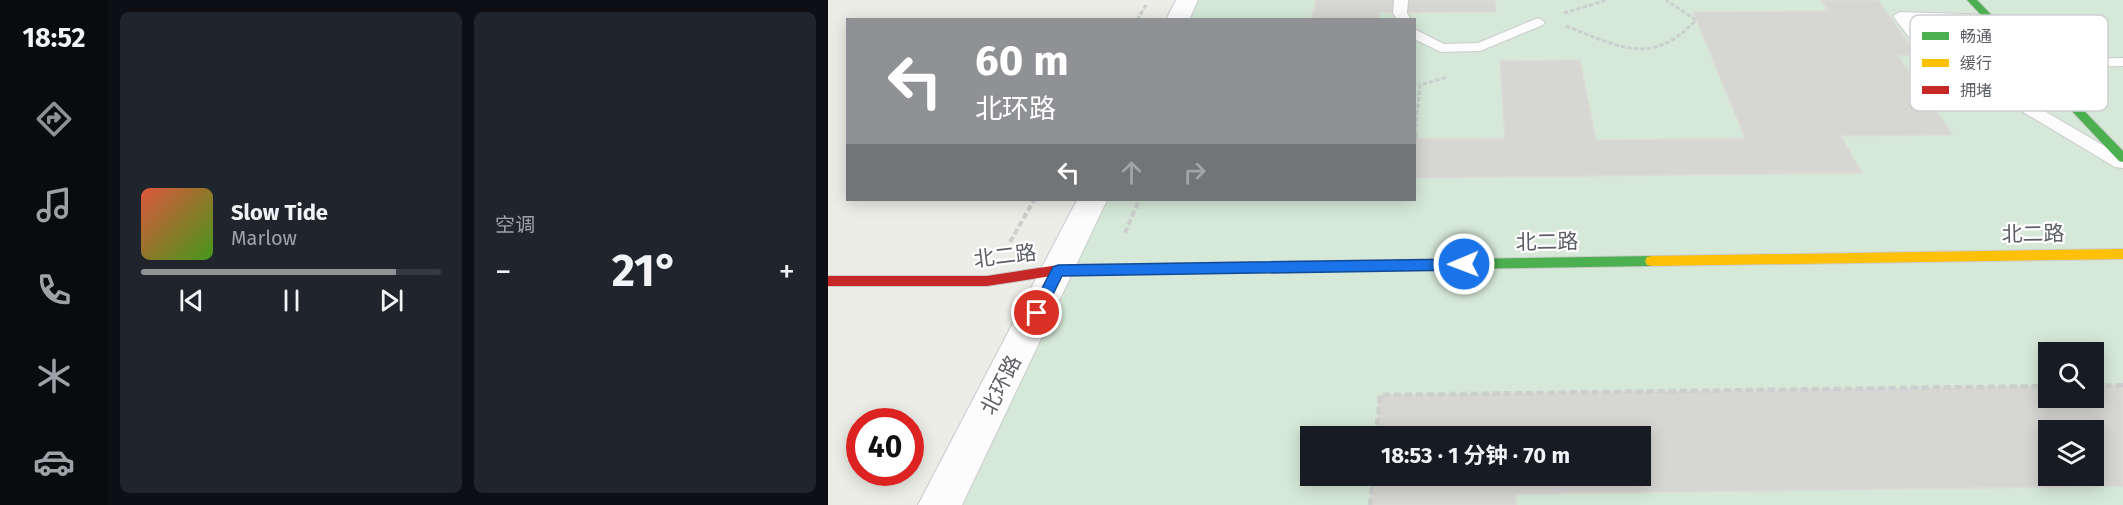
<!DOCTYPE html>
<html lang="zh">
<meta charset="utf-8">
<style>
body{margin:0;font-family:"Fira Sans","Noto Sans SC",sans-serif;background:#20242c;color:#f1f3f6;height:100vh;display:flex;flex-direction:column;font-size:22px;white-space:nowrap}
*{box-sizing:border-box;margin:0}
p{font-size:20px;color:#9ea1a6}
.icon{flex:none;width:33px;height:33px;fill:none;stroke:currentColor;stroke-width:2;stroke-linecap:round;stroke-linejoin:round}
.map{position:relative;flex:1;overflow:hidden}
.side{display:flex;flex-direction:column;gap:12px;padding:12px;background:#0d0f14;width:720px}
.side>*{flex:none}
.top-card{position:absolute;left:18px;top:18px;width:570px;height:183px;border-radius:0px;box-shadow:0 3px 15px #0003;background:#8f9194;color:#fff;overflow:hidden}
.tools{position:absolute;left:1210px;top:342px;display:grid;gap:12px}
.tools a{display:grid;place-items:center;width:66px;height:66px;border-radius:0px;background:#171b24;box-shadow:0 3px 15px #0003;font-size:30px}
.speed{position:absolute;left:18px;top:408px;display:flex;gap:12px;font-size:30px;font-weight:700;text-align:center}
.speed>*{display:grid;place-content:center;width:78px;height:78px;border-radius:50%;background:#171b24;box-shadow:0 3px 15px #0003;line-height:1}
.speed .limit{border:9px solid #d22;background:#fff;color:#111}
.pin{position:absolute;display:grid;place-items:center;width:51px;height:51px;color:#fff;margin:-26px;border:3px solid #fff;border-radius:50%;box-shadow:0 2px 6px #0007}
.me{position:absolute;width:66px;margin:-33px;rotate:269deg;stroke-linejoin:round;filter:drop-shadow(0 0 4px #0008)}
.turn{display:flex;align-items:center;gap:21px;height:126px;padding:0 30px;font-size:27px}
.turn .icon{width:78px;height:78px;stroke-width:2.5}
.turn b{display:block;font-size:42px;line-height:51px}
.lanes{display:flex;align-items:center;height:57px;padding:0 30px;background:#0003;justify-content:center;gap:30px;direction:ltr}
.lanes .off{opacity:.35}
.big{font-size:45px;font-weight:700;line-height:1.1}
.side .card{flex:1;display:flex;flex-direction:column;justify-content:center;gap:9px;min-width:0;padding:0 21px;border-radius:9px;background:#20242c}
.song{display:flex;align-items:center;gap:18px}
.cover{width:72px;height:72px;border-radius:9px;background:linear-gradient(135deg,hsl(10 70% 55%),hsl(100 70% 35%))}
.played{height:6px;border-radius:3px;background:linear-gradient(90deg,#8f9194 85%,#363941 85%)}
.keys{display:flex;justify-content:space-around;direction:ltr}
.heat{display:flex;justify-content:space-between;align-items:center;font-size:33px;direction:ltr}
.side .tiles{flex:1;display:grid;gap:12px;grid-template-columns:repeat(2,1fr)}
.trip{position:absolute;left:472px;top:426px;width:351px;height:60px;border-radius:0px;background:#171b24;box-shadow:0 3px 15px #0003;font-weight:700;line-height:60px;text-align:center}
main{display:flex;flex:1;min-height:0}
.dock{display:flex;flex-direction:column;width:108px;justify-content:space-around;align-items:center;background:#090b0e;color:#9ea1a6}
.dock .icon{width:42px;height:42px}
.dock .selected{color:#8f9194}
.dock b{font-size:27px;color:#f1f3f6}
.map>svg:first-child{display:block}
.green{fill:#d6e9d8}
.building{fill:#d6d6d3;stroke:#dcdcd7;stroke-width:1.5;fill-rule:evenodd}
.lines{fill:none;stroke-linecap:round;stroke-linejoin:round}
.lane-casing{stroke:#cacbca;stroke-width:2}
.street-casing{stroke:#cacbca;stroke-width:2}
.fast-casing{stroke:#cbcbcb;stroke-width:2}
.slow-casing{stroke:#cbcbcb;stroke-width:2}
.jam-casing{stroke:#cbcbcb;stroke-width:2}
.path-far2{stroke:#cbcfce;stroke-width:3;stroke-dasharray:4.5 2;stroke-linecap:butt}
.path-far1{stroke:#cbcfce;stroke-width:4;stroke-dasharray:6 3;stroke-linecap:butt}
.path{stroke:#cbcfce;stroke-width:4.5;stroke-dasharray:7 4;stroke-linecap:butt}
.lane{fill:#fcfcfc;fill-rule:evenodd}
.street{fill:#fcfcfc;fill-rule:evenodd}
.fast{fill:#4caf50;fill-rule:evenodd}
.slow{fill:#ffc107;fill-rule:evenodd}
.jam{fill:#c62828;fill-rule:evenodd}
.route{fill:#1a73e8;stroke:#114b97;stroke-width:1.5}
.labels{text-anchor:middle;stroke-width:4.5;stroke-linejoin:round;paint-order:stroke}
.street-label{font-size:21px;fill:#5d5f66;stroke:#fff}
.key{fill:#fff;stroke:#cecfd1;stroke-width:1.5}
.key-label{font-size:16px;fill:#5d5f66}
</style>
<main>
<nav class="dock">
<b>18:52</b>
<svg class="icon selected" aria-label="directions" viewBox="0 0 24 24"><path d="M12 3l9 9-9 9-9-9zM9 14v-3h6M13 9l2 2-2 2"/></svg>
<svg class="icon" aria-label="music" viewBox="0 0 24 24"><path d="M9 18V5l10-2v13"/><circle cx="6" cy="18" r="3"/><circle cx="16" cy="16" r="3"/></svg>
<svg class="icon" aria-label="phone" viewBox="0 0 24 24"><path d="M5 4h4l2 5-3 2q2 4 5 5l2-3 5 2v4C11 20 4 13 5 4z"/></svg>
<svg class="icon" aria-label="climate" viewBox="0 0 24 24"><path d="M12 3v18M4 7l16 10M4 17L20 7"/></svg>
<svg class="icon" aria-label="car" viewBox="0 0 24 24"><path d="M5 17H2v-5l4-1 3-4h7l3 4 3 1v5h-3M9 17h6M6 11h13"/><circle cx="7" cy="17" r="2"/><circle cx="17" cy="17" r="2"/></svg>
</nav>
<section class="side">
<div class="tiles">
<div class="card">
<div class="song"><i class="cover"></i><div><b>Slow Tide</b><p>Marlow</p></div></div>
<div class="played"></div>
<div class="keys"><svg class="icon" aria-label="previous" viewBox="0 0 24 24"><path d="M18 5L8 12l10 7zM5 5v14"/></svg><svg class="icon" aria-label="pause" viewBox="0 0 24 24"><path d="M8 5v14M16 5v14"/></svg><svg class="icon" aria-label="next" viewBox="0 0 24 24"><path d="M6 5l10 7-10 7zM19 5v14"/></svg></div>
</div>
<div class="card"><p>空调</p>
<div class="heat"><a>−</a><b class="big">21°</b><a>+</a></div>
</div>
</div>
</section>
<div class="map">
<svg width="1295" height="505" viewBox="0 0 1295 505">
<rect width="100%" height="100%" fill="#edede8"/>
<g class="green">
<polygon points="359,0 488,0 483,19 349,20"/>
<polygon points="667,0 993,0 1000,11 865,12 917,138 768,140 752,60 677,138 587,139 586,20 551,20 552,13 667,12"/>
<polygon points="1050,0 1144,0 1295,158 1295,385 1266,386 1266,352 1221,352 1221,386 552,395 548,436 483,436 483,476 545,476 542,505 112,505 264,200 586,200 587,178 1033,173 1013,136 1125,135 1070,56 1089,55"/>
<polygon points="1148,0 1295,0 1295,157"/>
<polygon points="1295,486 1295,505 688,505 687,494"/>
</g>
<g class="building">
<polygon points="488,0 667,0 668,12 552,13 551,20 483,20"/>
<polygon points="993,0 1050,0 1089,55 1070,56 1125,135 1013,136 1034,173 586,178 586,139 677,138 672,61 752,60 768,140 917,138 865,12 1000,11"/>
<path d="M1295,385V486L687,494L688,505H542L545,476H813V436H548L552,395L1221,386V398H1266V386ZM1221,430H1266V476H1221Z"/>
<path d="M1295,385V486L687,494L688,505H542L545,476H813V436H548L552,395L1221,386V398H1266V386ZM1221,430H1266V476H1221Z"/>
</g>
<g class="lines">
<defs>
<g id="lane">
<polygon points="566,0 580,0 579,13 583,20 569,20 565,13"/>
<polygon points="1072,12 1167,15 1167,21 1162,22 1083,20 1100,43 1295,157 1295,168 1287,167 1090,49 1065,16"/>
<polygon points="710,18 717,22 715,25 652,51 613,52 586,39 586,29 616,44 650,43"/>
<polygon points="1295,58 1295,66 1253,67 1246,63 1253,59"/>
</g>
<g id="street">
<polygon points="348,0 370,0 361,20 338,20"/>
<polygon points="1204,55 1262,58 1266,63 1262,68 1253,71 1195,68 1191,63 1195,58"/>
<polygon points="249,200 279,200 134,505 90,505"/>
</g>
<g id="fast">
<polygon points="1139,0 1149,0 1295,151 1295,162 1291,161"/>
<polygon points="824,256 829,257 831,261 829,265 824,266 301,274 296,273 294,269 296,265 301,264"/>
</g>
<polygon id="slow" points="1295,249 1295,259 824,266 819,265 817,261 819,257 824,256"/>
<polygon id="jam" points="301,264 306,265 308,269 306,273 301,274 230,275 159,286 0,286 0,276 159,276 230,265"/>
</defs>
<use href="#lane" class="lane-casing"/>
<use href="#street" class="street-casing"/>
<use href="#fast" class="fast-casing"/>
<use href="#slow" class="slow-casing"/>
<use href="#jam" class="jam-casing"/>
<g class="path-far2">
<polyline points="736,13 779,0"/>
<polyline points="309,20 318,5"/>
<path d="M738,26C791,46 823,68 868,20L838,0"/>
<polyline points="587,134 592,85 620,77"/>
</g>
<g class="path-far1">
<polyline points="587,139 588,133"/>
<polyline points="297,233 311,200"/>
<polyline points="182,242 206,200"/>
</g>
<g class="path">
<polyline points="1266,386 1295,385"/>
<polyline points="548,436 552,395 1221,386"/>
<polyline points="542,505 545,476"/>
</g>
<use href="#lane" class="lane"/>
<use href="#street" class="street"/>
<use href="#fast" class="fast"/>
<use href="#slow" class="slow"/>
<use href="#jam" class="jam"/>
</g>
<polygon class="route" points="636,259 643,264 636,270 234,276 214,317 209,319 201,313 225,267 230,265"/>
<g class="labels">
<g class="street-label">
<text transform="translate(1205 234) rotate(-1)" y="7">北二路</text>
<text transform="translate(719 242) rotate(-1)" y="7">北二路</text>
<text transform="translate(177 256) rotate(-7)" y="7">北二路</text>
<text transform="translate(173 385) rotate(-63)" y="7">北环路</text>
</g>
</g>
<rect x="1082" y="15" width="198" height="96" rx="9" class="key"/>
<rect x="1094" y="32" width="27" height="8" fill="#4caf50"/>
<rect x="1094" y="59" width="27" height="8" fill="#ffc107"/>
<rect x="1094" y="86" width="27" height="8" fill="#c62828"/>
<g class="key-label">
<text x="1132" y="42">畅通</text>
<text x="1132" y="69">缓行</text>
<text x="1132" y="96">拥堵</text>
</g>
</svg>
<div class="tools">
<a><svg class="icon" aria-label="search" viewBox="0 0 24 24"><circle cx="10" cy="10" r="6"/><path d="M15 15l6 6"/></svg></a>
<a><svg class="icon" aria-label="layers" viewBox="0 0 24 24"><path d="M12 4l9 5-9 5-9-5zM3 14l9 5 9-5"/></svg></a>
</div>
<div class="speed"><div class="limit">40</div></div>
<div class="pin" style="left:209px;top:313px;background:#d93025"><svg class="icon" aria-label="arrive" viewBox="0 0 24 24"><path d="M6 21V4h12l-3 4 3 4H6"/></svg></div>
<svg class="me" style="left:636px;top:264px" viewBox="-20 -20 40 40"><circle r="17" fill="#1a73e8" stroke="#fff" stroke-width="3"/><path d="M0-11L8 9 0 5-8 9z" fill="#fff"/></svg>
<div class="trip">18:53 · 1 分钟 · 70 m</div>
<div class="top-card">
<div class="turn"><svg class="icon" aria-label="left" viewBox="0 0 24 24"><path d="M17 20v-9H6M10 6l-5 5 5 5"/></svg><div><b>60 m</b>北环路</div></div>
<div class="lanes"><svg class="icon" aria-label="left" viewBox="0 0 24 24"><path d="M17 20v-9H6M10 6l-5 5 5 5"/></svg><svg class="icon off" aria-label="ahead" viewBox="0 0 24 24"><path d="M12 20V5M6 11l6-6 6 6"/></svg><svg class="icon off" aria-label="right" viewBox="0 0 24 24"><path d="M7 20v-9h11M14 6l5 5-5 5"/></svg></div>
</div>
</div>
</main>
